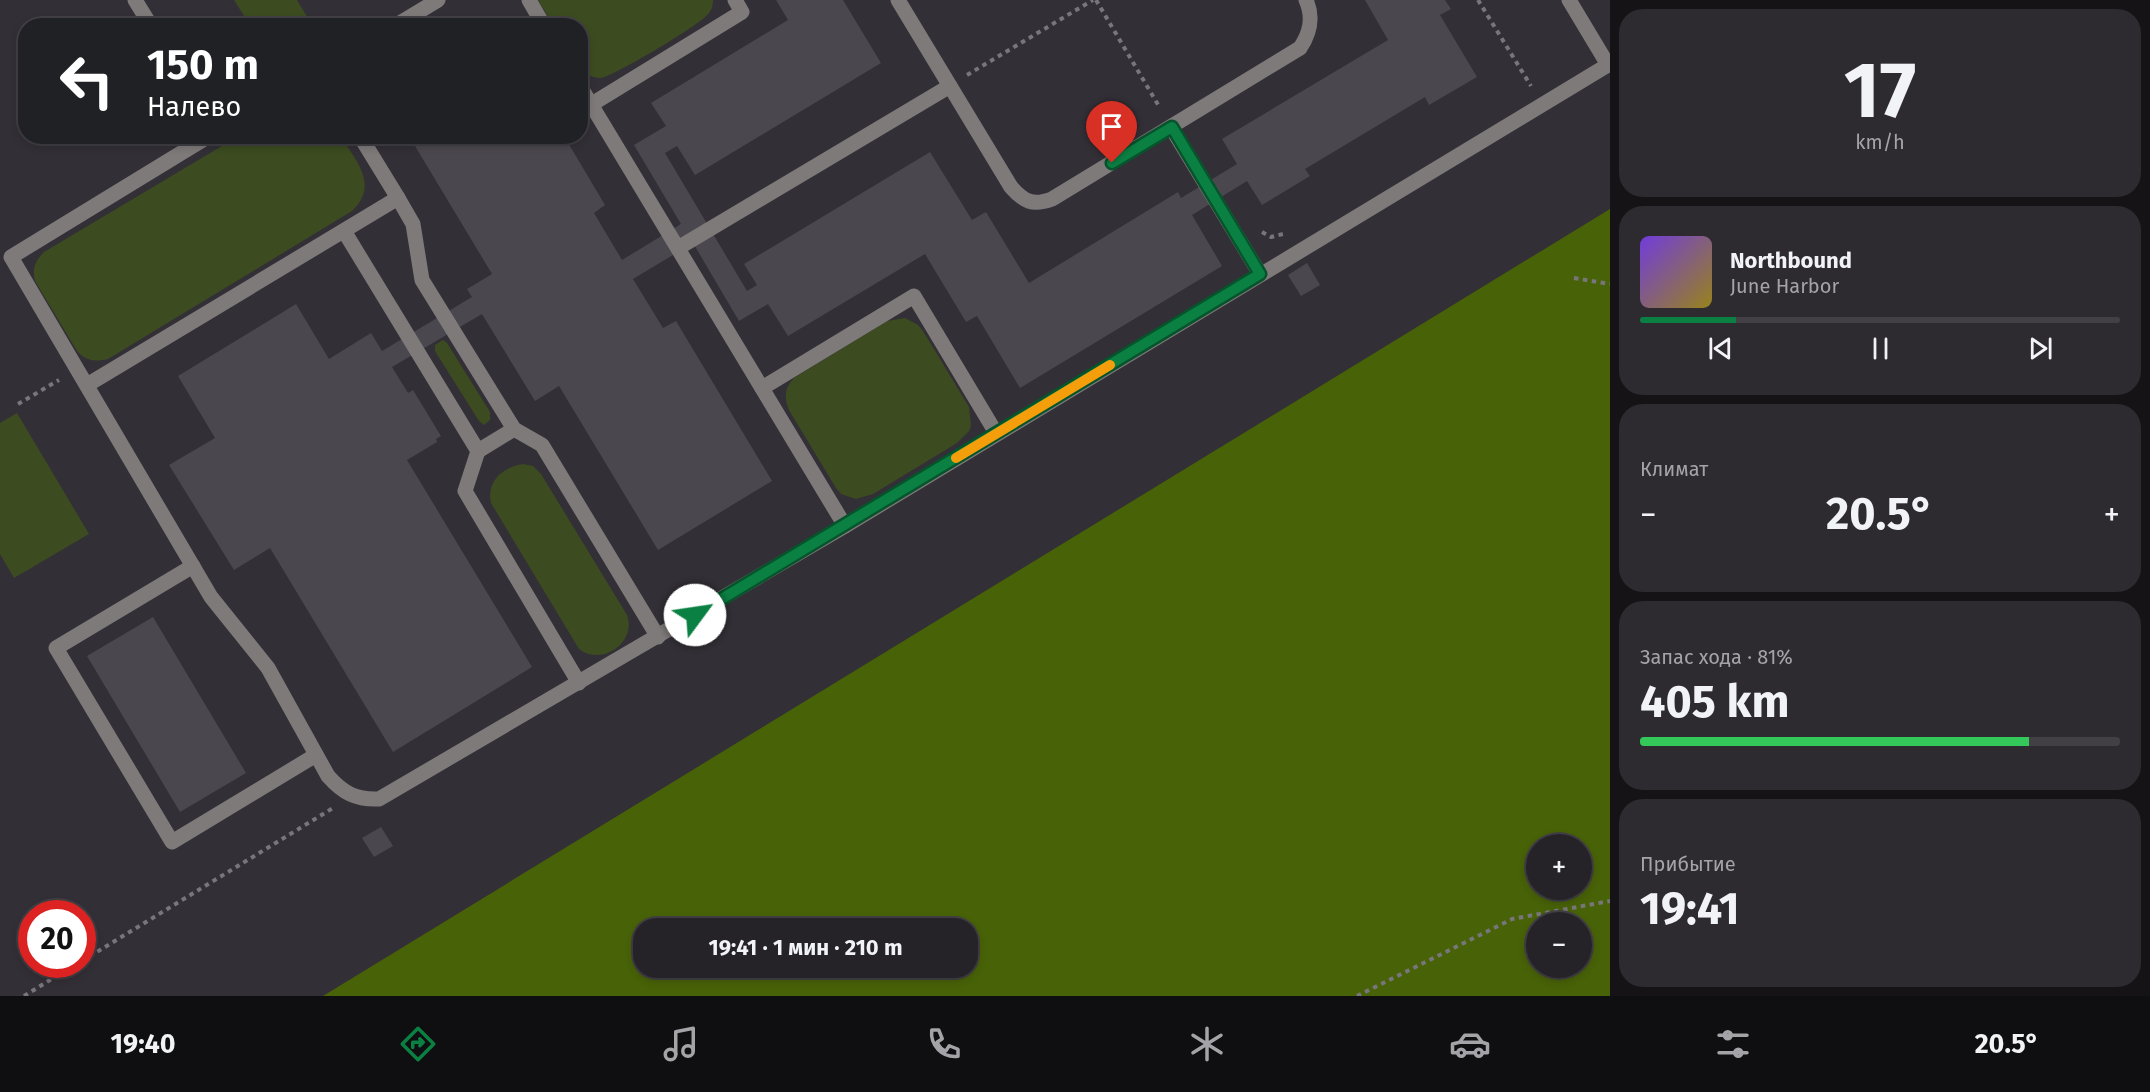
<!DOCTYPE html>
<html lang="ru">
<meta charset="utf-8">
<style>
body{margin:0;font-family:"Fira Sans",sans-serif;background:#2e2b30;color:#f1f3f6;height:100vh;display:flex;flex-direction:column;font-size:22px;white-space:nowrap}
*{box-sizing:border-box;margin:0}
p{font-size:20px;color:#a4a4a8}
.icon{flex:none;width:33px;height:33px;fill:none;stroke:currentColor;stroke-width:2;stroke-linecap:round;stroke-linejoin:round}
.map{position:relative;flex:1;overflow:hidden}
.side{display:flex;flex-direction:column;gap:9px;padding:9px;background:#151316;width:540px}
.side>*{flex:none}
.guide{position:absolute;left:18px;top:18px;width:570px;height:126px;border-radius:24px;box-shadow:0 3px 9px #0003,0 0 0 2px #424045;background:#202124;color:#fff;overflow:hidden}
.buttons{position:absolute;left:1526px;top:834px;display:grid;gap:12px}
.buttons a{display:grid;place-items:center;width:66px;height:66px;border-radius:50%;background:#262328;box-shadow:0 3px 9px #0003,0 0 0 2px #424045;font-size:30px}
.speed{position:absolute;left:18px;top:900px;display:flex;gap:12px;font-size:30px;font-weight:700;text-align:center}
.speed>*{display:grid;place-content:center;width:78px;height:78px;border-radius:50%;background:#262328;box-shadow:0 3px 9px #0003,0 0 0 2px #424045;line-height:1}
.speed .limit{border:9px solid #d22;background:#fff;color:#111}
.pin{position:absolute;display:grid;place-items:center;width:51px;height:51px;color:#fff;margin:-62px -26px;border-radius:50% 50% 50% 0;rotate:-45deg;box-shadow:0 0 6px #0007}
.pin .icon{rotate:45deg}
.me{position:absolute;width:66px;margin:-33px;rotate:59deg;stroke-linejoin:round;filter:drop-shadow(0 0 4px #0008)}
.turn{display:flex;align-items:center;gap:21px;height:126px;padding:0 30px;font-size:27px}
.turn .icon{width:78px;height:78px;stroke-width:2.5}
.turn b{display:block;font-size:42px;line-height:51px}
.big{font-size:45px;font-weight:700;line-height:1.1}
.side .widget{flex:1;display:flex;flex-direction:column;justify-content:center;gap:9px;min-width:0;padding:0 21px;border-radius:24px;background:#2e2b30}
.side .dial{align-items:center;gap:0}
.dial b{font-size:78px;line-height:1}
.song{display:flex;align-items:center;gap:18px}
.cover{width:72px;height:72px;border-radius:9px;background:linear-gradient(135deg,hsl(260 70% 55%),hsl(50 70% 35%))}
.played{height:6px;border-radius:3px;background:linear-gradient(90deg,#0b8043 20%,#424045 20%)}
.keys{display:flex;justify-content:space-around;direction:ltr}
.heat{display:flex;justify-content:space-between;align-items:center;font-size:33px;direction:ltr}
.charge{height:9px;border-radius:4px;background:linear-gradient(90deg,#34c759 81%,#424045 0)}
.trip{position:absolute;left:633px;top:918px;width:345px;height:60px;border-radius:24px;background:#262328;box-shadow:0 3px 9px #0003,0 0 0 2px #424045;font-weight:700;line-height:60px;text-align:center}
.dock{display:flex;height:96px;justify-content:space-around;align-items:center;background:#0f0e10;color:#a4a4a8}
.dock .icon{width:42px;height:42px}
.dock .active{color:#0b8043}
.dock b{font-size:27px;color:#f1f3f6}
main{display:flex;flex:1;min-height:0}
.map>svg:first-child{display:block}
.green{fill:#3c4c20}
.forest{fill:#486208;fill-rule:evenodd}
.building{fill:#4b474e}
.lines{fill:none;stroke-linecap:round;stroke-linejoin:round}
.path{stroke:#78757b;stroke-width:4;stroke-dasharray:4.5 4.5;stroke-linecap:butt}
.minor{stroke:#7f7a7a;stroke-width:15}
.route-casing{stroke:#07532c;stroke-width:15}
.route{stroke:#0b8043;stroke-width:10}
.slow{stroke:#f59e0b;stroke-width:10}
</style>
<main>
<div class="map">
<svg width="1610" height="996" viewBox="0 0 1610 996">
<rect width="100%" height="100%" fill="#332f36"/>
<g class="green">
<polygon points="234,0 297,0 312,25 250,25"/>
<path d="M538,0H713C713,7 711,12 706,16C696,27 614,76 601,78C594,78 586,75 581,70L580,26L553,25Z"/>
<path d="M237,137H341C357,162 379,185 352,211L108,359C95,362 86,361 77,351L35,281C32,268 35,261 44,252Z"/>
<path d="M905,318L918,325L923,331L969,407L971,426L969,431L957,443L873,494L856,499L841,494L836,488L789,410C784,397 784,389 794,378L887,321Z"/>
<polygon points="443,340 447,343 490,412 490,420 484,425 479,421 435,351 435,345"/>
<polygon points="17,413 89,534 14,578 0,554 0,423"/>
<path d="M523,464L533,466L541,474L627,615C637,642 602,667 579,649L491,503C486,481 503,467 523,464Z"/>
</g>
<path class="forest" d="M1610,209V996H323ZM1536,844H1581V890H1536ZM1536,922H1581V968H1536ZM644,928H968V968H644Z"/>
<g class="building">
<polygon points="776,0 843,0 881,63 695,175 677,146 665,153 747,291 757,285 744,264 930,152 972,220 986,212 1029,283 1178,192 1181,198 1237,164 1222,139 1388,40 1365,0 1445,0 1451,9 1440,15 1477,77 1429,105 1425,97 1305,169 1310,176 1262,205 1247,181 1192,215 1222,266 1020,388 977,316 966,322 925,254 788,336 768,304 739,321 693,243 633,279 663,328 676,321 772,481 658,550 559,386 535,401 482,314 392,367 408,393 413,390 441,436 436,439 437,442 407,460 532,667 393,752 270,548 234,570 169,465 215,438 178,376 296,304 329,359 371,333 382,351 472,297 467,289 492,274 409,136 564,136 605,205 594,213 622,260 681,224 634,145 666,126 651,103 788,20"/>
<polygon points="1307,263 1320,285 1301,296 1288,275"/>
<polygon points="153,617 246,773 180,812 87,656"/>
<polygon points="381,827 393,846 374,857 362,838"/>
</g>
<g class="lines">
<g class="path">
<polyline points="1096,0 1160,108"/>
<polyline points="1478,0 1531,86"/>
<polyline points="967,75 1093,0"/>
<polyline points="1262,232 1271,237 1283,234"/>
<polyline points="1574,278 1610,284"/>
<polyline points="18,404 59,380"/>
<polyline points="82,961 333,808"/>
<polyline points="24,996 76,964"/>
<polyline points="1357,996 1512,919 1610,901"/>
</g>
<g class="minor">
<polyline points="135,0 151,26"/>
<polyline points="529,0 544,26"/>
<path d="M898,0L1011,187C1024,202 1033,206 1052,199L1300,48C1310,33 1314,18 1306,0"/>
<polyline points="395,26 438,0"/>
<polyline points="580,86 845,526"/>
<polyline points="592,104 742,12 735,0"/>
<polyline points="1171,127 1260,274"/>
<path d="M209,136L11,257L211,597L268,668L328,776C343,793 356,800 379,799L845,526L1608,65L1569,0"/>
<polyline points="398,198 413,224 422,280 514,429 542,445 658,637"/>
<polyline points="344,231 478,451 465,491 579,683"/>
<polyline points="678,248 950,86"/>
<polyline points="87,385 398,198 360,136"/>
<polyline points="762,388 914,296 996,433"/>
<polyline points="478,451 514,429"/>
<polyline points="193,566 56,648 172,842 316,755"/>
</g>
</g>
<g class="lines">
<defs>
<polyline id="route" points="695,615 1260,274 1172,127 1112,163"/>
</defs>
<use href="#route" class="route-casing"/>
<use href="#route" class="route"/>
<polyline class="slow" points="956,458 1110,365"/>
</g>
</svg>
<div class="buttons">
<a>+</a>
<a>−</a>
</div>
<div class="speed"><div class="limit">20</div></div>
<div class="pin" style="left:1112px;top:163px;background:#d93025"><svg class="icon" aria-label="arrive" viewBox="0 0 24 24"><path d="M6 21V4h12l-3 4 3 4H6"/></svg></div>
<svg class="me" style="left:695px;top:615px" viewBox="-20 -20 40 40"><circle r="19" fill="#fff"/><path d="M0-13L10 11 0 6-10 11z" fill="#0b8043"/></svg>
<div class="trip">19:41 · 1 мин · 210 m</div>
<div class="guide">
<div class="turn"><svg class="icon" aria-label="left" viewBox="0 0 24 24"><path d="M17 20v-9H6M10 6l-5 5 5 5"/></svg><div><b>150 m</b>Налево</div></div>
</div>
</div>
<section class="side">
<div class="widget dial"><b>17</b><p>km/h</p></div>
<div class="widget">
<div class="song"><i class="cover"></i><div><b>Northbound</b><p>June Harbor</p></div></div>
<div class="played"></div>
<div class="keys"><svg class="icon" aria-label="previous" viewBox="0 0 24 24"><path d="M18 5L8 12l10 7zM5 5v14"/></svg><svg class="icon" aria-label="pause" viewBox="0 0 24 24"><path d="M8 5v14M16 5v14"/></svg><svg class="icon" aria-label="next" viewBox="0 0 24 24"><path d="M6 5l10 7-10 7zM19 5v14"/></svg></div>
</div>
<div class="widget"><p>Климат</p>
<div class="heat"><a>−</a><b class="big">20.5°</b><a>+</a></div>
</div>
<div class="widget"><p>Запас хода · 81%</p><b class="big">405 km</b><div class="charge"></div></div>
<div class="widget"><p>Прибытие</p><b class="big">19:41</b></div>
</section>
</main>
<nav class="dock">
<b>19:40</b>
<svg class="icon active" aria-label="directions" viewBox="0 0 24 24"><path d="M12 3l9 9-9 9-9-9zM9 14v-3h6M13 9l2 2-2 2"/></svg>
<svg class="icon" aria-label="music" viewBox="0 0 24 24"><path d="M9 18V5l10-2v13"/><circle cx="6" cy="18" r="3"/><circle cx="16" cy="16" r="3"/></svg>
<svg class="icon" aria-label="phone" viewBox="0 0 24 24"><path d="M5 4h4l2 5-3 2q2 4 5 5l2-3 5 2v4C11 20 4 13 5 4z"/></svg>
<svg class="icon" aria-label="climate" viewBox="0 0 24 24"><path d="M12 3v18M4 7l16 10M4 17L20 7"/></svg>
<svg class="icon" aria-label="car" viewBox="0 0 24 24"><path d="M5 17H2v-5l4-1 3-4h7l3 4 3 1v5h-3M9 17h6M6 11h13"/><circle cx="7" cy="17" r="2"/><circle cx="17" cy="17" r="2"/></svg>
<svg class="icon" aria-label="filters" viewBox="0 0 24 24"><path d="M4 7h16M4 17h16"/><circle cx="9" cy="7" r="2"/><circle cx="15" cy="17" r="2"/></svg>
<b>20.5°</b>
</nav>
